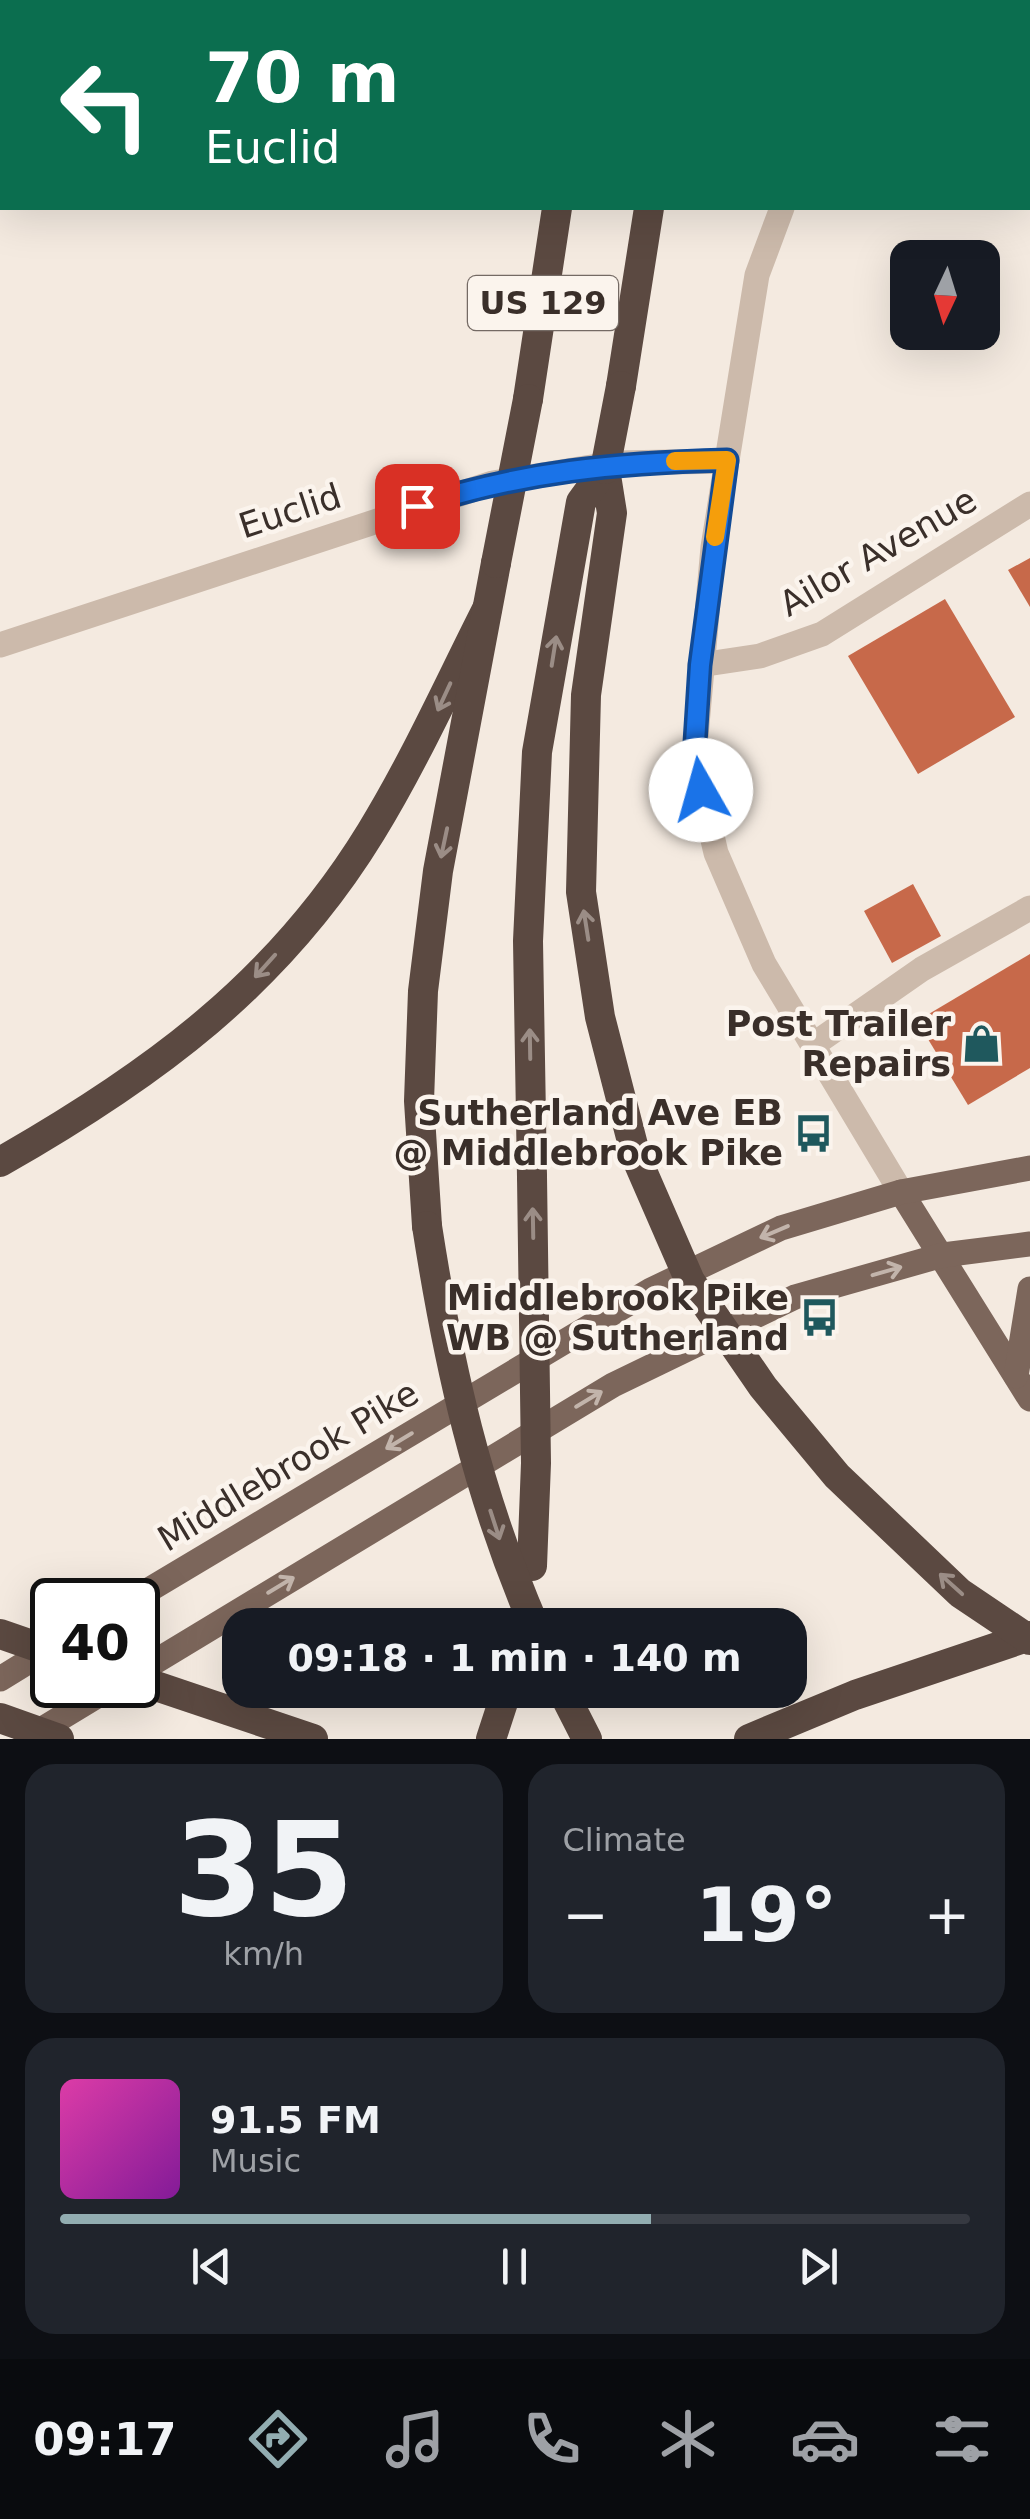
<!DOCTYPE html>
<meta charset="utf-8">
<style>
body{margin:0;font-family:"DejaVu Sans",sans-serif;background:#20242c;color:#f1f3f6;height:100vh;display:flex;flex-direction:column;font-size:38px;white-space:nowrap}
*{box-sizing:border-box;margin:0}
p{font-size:32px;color:#9ea1a6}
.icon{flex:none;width:55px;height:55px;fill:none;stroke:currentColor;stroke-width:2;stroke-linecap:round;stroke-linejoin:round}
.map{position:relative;height:1739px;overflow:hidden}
.sheet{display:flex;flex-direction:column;gap:25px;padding:25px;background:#0d0f14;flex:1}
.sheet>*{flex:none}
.hud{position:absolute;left:0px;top:0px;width:1030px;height:210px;box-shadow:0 10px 40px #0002;background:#0b6e4f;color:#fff;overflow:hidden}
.needle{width:65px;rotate:184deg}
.tools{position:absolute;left:890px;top:240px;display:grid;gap:20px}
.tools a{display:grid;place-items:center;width:110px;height:110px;border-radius:20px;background:#171b24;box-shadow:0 10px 40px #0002;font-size:50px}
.speed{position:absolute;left:30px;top:1578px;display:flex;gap:20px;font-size:50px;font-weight:700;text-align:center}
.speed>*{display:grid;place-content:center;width:130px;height:130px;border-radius:50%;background:#171b24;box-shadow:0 10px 40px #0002;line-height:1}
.speed .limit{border:5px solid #111;border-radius:15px;background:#fff;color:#111}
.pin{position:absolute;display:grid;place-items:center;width:85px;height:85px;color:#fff;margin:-42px;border-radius:20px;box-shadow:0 5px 15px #0006}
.me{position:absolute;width:110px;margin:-55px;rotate:353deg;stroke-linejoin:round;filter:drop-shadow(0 0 8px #0008)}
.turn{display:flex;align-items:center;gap:35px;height:210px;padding:0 40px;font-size:45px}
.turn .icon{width:130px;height:130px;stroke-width:2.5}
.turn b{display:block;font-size:70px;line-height:85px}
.big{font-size:75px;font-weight:700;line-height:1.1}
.sheet .card{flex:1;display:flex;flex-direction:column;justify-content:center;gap:15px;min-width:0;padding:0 35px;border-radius:30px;background:#20242c}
.sheet .dial{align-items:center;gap:0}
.dial b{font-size:130px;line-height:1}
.song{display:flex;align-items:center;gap:30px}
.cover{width:120px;height:120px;border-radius:15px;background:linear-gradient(135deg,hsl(320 70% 55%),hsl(290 70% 35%))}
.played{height:10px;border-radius:5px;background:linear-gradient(90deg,#92adb1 65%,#363941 65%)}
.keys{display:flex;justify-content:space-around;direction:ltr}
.heat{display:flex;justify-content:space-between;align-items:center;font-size:55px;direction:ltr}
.sheet .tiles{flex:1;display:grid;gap:25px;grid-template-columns:1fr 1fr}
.card:last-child{grid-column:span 2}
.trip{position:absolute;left:222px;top:1608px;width:585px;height:100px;border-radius:30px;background:#171b24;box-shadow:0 10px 40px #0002;font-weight:700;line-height:100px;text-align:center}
.tab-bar{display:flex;height:160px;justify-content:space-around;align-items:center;background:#090b0e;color:#9ea1a6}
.tab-bar .icon{width:70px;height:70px}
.tab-bar .active{color:#92adb1}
.tab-bar b{font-size:45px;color:#f1f3f6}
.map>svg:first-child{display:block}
.building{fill:#c7694a}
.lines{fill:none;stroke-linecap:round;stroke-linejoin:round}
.minor{stroke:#ccbaab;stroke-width:25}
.major{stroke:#7c665b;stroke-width:25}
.highway{stroke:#5b4941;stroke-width:30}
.rail{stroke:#3a2f2a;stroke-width:8;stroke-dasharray:2.5 8;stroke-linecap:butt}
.highway-bridge{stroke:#5b4941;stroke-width:30}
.oneway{stroke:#9b8d86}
.oneway2{stroke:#c2b4ab}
.route-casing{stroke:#114b97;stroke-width:25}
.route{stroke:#1a73e8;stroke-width:18}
.slow{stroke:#f59e0b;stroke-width:18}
.labels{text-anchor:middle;stroke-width:9;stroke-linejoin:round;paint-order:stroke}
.shield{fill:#fbf4ed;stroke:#746a64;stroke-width:2.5}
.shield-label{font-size:32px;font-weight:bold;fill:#3a2f2a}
.street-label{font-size:35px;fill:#3a2f2a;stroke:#fbf4ed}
.poi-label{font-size:35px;font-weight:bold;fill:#3a2f2a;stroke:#fbf4ed;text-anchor:end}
</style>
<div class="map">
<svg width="1030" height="1739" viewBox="0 0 1030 1739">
<rect width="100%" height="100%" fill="#f4eae0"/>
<g class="building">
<polygon points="1030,558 1030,607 1008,570"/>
<polygon points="945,599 1015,717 918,774 848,656"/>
<polygon points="913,884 941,936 892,963 864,911"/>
<polygon points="1030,954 1030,1068 968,1105 917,1021"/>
</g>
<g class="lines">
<g class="minor">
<polyline points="947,2 950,0"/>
<polyline points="782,208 757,275 713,547 694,758 716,853 764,964 901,1192"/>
<polyline points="0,645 493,483 616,463 727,461"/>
<polyline points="700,665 760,656 822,634 1030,504"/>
<polyline points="813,1045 922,969 1030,908"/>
</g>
<g class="major">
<polyline points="901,1192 1030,1399"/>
<polyline points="1016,1376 1030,1289"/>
<polyline points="132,1600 651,1290 781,1228 901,1192 1030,1168"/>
<polyline points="138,1672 613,1385 795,1297 943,1255 1030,1244"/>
<polyline points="0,1679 52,1647"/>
<polyline points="26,1739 115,1685"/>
</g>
<g class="highway">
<polyline points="577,2 577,0"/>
<polyline points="671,2 671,0"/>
<polyline points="621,386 649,208"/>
<polyline points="528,399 557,208"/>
<polyline points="605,469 612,513 586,695 581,892 600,1017 636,1157"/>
<path d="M0,1162C151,1076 278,984 371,832C415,760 449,684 487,609"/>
<polyline points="532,1177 528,941 537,752 581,502 605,469"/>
<polyline points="427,1226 419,1101 423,991 438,871 496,563"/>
<polyline points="138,1680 313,1739"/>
<polyline points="562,1690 587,1739"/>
<polyline points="491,1739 507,1690"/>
<polyline points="749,1739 855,1695 1030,1636"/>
</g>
<g class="rail">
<polyline points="962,0 964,2"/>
<polyline points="1028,93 1030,96"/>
</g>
<g class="highway-bridge">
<polyline points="605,469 621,386"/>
<polyline points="496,563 528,399"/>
<polyline points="636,1157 690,1281 763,1387 837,1476 960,1593 1030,1640"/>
<polyline points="532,1177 536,1463 532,1566"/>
<path d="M427,1226C449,1368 477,1492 534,1625"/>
<polyline points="0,1634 52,1652"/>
<polyline points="0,1718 59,1739"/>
</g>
</g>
<defs><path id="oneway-shaft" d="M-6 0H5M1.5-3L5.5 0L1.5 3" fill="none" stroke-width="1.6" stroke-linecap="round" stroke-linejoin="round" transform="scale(2.5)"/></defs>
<g class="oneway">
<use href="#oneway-shaft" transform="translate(554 651) rotate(-81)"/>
<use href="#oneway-shaft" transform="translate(444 697) rotate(115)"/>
<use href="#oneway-shaft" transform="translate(444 843) rotate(102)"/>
<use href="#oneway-shaft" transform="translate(586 925) rotate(-99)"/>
<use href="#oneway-shaft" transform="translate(265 966) rotate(132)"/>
<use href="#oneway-shaft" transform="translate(530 1044) rotate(-91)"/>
<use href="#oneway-shaft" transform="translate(533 1223) rotate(-91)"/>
<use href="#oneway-shaft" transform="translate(495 1525) rotate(72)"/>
<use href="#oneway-shaft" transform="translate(951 1584) rotate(-138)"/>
</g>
<g class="oneway2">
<use href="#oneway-shaft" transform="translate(774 1232) rotate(157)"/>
<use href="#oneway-shaft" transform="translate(887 1271) rotate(-16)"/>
<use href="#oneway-shaft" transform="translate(589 1399) rotate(-31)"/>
<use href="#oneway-shaft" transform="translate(399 1441) rotate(149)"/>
<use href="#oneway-shaft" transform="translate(281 1585) rotate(-31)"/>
</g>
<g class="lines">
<defs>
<path id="route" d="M417,506C525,471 615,463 727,460L700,665L694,758L701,790"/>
</defs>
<use href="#route" class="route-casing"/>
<use href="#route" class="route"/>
<polyline class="slow" points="675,461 727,460 715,537"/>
</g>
<defs>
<symbol id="shop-bare" viewBox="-9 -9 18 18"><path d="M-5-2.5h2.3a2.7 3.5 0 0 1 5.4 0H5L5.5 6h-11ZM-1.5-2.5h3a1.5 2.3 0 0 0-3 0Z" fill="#1f585d" stroke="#fbf4ed" stroke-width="2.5" paint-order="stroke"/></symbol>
<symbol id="bus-bare" viewBox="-9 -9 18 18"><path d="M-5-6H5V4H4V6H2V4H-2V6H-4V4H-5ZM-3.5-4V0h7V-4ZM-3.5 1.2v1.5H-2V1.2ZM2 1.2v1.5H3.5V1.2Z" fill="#1f585d" stroke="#fbf4ed" stroke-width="2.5" paint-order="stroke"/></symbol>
</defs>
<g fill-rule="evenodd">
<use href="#shop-bare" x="954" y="1016" width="55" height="55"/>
<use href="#bus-bare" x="786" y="1106" width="55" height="55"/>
<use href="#bus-bare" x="792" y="1290" width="55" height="55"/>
</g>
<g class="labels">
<rect class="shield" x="468" y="276" width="150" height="54" rx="8"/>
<g class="shield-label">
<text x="543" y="314">US 129</text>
</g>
<g class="street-label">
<text transform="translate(290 511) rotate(-18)" y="12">Euclid</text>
<text transform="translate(878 552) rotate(-30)" y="12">Ailor Avenue</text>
<text transform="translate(288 1466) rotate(-31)" y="12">Middlebrook Pike</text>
</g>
<g class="poi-label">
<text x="951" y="1036">Post Trailer<tspan x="951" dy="40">Repairs</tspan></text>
<text x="783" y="1125">Sutherland Ave EB<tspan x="783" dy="40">@ Middlebrook Pike</tspan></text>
<text x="789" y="1310">Middlebrook Pike<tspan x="789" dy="40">WB @ Sutherland</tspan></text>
</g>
</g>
</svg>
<div class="tools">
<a><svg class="needle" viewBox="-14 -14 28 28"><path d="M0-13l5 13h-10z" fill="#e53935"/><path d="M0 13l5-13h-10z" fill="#9ea1a6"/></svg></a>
</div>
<div class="speed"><div class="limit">40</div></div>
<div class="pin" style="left:417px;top:506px;background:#d93025"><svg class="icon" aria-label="arrive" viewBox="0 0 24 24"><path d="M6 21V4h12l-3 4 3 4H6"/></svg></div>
<svg class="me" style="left:701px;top:790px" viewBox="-20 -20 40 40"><circle r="19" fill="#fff"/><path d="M0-13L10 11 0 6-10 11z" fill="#1a73e8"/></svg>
<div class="trip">09:18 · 1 min · 140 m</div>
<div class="hud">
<div class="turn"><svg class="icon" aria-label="left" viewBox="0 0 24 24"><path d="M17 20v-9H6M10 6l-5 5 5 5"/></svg><div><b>70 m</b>Euclid</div></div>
</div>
</div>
<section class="sheet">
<div class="tiles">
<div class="card dial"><b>35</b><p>km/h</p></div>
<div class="card"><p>Climate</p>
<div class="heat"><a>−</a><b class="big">19°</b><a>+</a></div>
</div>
<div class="card">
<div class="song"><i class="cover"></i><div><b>91.5 FM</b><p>Music</p></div></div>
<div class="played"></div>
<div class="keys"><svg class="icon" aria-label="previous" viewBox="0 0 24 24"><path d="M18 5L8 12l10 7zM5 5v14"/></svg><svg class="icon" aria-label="pause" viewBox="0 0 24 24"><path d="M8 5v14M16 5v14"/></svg><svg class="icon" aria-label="next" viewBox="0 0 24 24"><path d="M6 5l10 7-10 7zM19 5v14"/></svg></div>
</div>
</div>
</section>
<nav class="tab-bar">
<b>09:17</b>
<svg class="icon active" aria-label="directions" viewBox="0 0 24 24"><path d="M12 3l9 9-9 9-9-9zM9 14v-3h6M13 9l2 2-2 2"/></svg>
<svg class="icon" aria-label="music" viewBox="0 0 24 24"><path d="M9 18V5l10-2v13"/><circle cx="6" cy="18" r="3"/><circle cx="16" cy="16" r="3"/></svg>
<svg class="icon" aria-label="phone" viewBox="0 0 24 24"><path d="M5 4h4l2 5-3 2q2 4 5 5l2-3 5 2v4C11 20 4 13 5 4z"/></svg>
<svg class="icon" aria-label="climate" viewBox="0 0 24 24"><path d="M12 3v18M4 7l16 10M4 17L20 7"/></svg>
<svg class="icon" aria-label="car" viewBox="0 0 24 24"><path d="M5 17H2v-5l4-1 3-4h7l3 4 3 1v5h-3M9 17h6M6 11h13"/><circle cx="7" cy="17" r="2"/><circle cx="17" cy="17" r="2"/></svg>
<svg class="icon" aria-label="filters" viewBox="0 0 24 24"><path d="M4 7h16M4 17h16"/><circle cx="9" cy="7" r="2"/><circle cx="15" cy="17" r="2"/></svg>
</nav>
